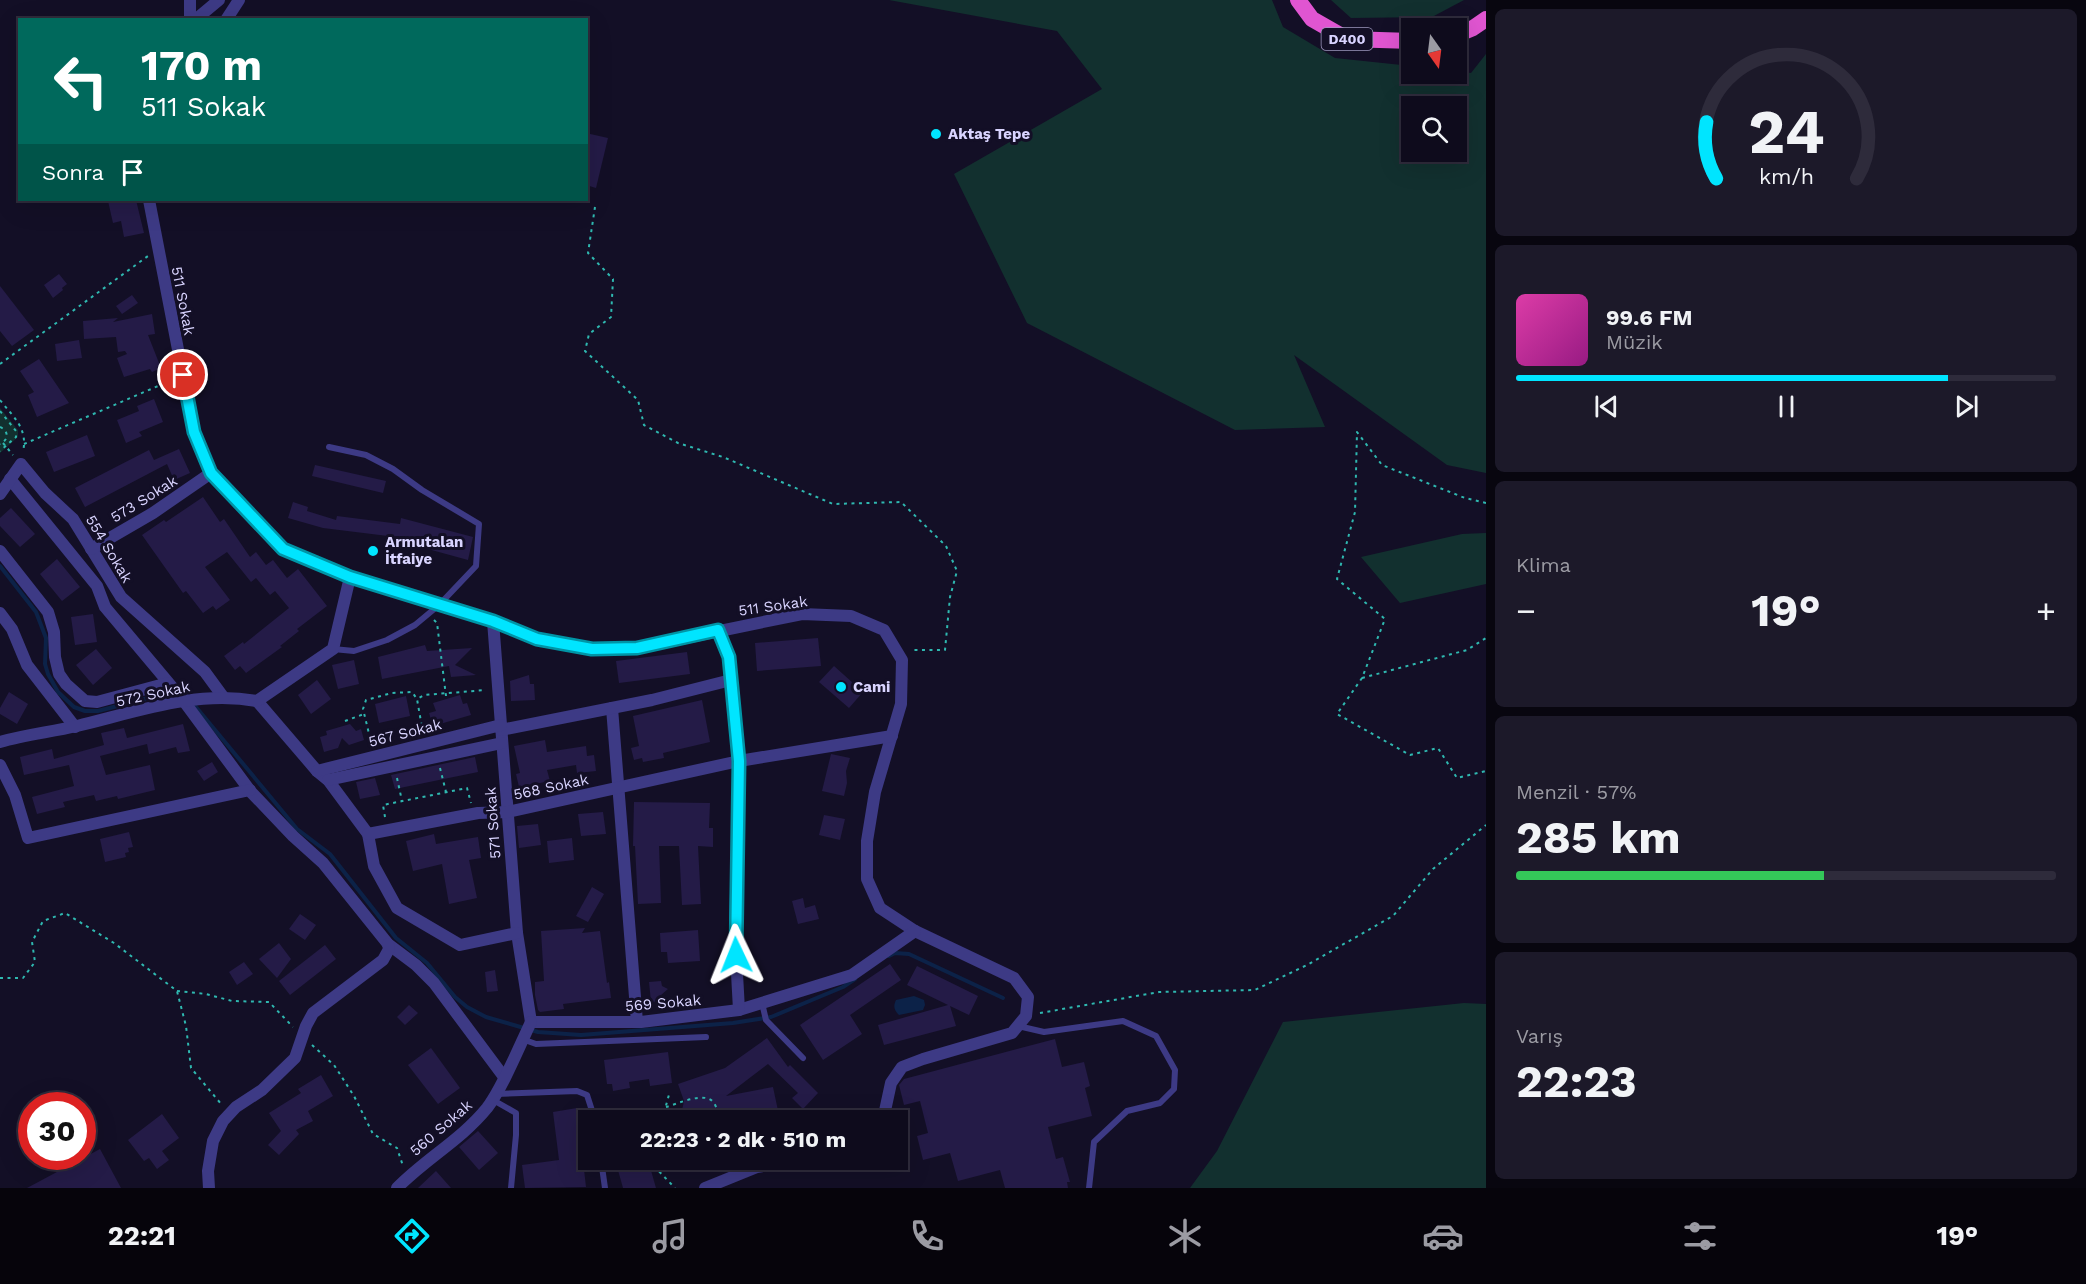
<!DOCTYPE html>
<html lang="tr">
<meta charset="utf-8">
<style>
body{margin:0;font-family:"Work Sans",sans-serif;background:#1c1929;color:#f1f3f6;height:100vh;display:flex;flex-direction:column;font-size:22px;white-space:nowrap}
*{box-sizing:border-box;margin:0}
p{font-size:20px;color:#9b9ba3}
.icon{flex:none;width:33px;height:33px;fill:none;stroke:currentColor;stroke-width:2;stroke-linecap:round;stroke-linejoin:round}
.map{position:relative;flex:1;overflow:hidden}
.sheet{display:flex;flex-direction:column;gap:9px;padding:9px;background:#08060f;width:600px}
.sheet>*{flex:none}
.hud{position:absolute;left:18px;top:18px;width:570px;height:183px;border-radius:0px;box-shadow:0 6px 24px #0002,0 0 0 2px #2e2b3b;background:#00695c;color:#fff;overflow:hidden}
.needle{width:39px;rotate:166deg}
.fabs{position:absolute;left:1401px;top:18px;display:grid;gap:12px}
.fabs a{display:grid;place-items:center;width:66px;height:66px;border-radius:0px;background:#0e0b1c;box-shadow:0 6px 24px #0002,0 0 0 2px #2e2b3b;font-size:30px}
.speed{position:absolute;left:18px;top:1092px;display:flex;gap:12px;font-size:30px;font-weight:700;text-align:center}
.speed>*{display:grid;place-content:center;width:78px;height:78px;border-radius:50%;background:#0e0b1c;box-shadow:0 6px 24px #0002,0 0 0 2px #2e2b3b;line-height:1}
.speed .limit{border:9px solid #d22;background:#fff;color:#111}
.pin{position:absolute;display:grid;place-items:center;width:51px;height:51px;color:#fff;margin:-26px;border:3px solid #fff;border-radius:50%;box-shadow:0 2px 6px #0007}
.me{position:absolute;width:66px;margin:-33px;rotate:358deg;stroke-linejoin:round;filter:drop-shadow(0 0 4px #0008)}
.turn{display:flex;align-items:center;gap:21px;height:126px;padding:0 24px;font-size:27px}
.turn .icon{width:78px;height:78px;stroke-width:2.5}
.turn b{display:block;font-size:42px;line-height:51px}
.then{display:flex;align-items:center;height:57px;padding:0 24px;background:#0003;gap:12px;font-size:22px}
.big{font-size:45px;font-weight:700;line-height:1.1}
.sheet .tile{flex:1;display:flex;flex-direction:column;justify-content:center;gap:9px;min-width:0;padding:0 21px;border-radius:9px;background:#1c1929}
.sheet .dial{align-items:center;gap:0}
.dial svg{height:156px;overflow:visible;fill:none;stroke:#2e2b3b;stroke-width:7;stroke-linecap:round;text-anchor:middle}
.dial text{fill:#f1f3f6;stroke:none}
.song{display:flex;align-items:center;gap:18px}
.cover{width:72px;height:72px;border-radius:9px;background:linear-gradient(135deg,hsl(320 70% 55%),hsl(310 70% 35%))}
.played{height:6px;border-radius:3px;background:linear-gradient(90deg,#00e5ff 80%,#2e2b3b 80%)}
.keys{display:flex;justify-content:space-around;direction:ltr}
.heat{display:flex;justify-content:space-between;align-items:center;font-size:33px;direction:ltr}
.charge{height:9px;border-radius:4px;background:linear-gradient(90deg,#34c759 57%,#2e2b3b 0)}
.trip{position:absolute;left:578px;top:1110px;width:330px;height:60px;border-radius:0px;background:#0e0b1c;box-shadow:0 6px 24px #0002,0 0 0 2px #2e2b3b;font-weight:700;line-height:60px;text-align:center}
.menu{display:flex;height:96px;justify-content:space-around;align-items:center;background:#06040b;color:#9b9ba3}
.menu .icon{width:42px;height:42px}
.menu .selected{color:#00e5ff}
.menu b{font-size:27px;color:#f1f3f6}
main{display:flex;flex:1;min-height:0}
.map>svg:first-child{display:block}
.green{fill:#12302f;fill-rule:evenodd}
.water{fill:#0c2248}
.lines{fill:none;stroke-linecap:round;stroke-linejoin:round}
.stream{stroke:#0c2248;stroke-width:4}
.building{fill:#241b47}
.path{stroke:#2fb8b0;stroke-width:2;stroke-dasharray:3 4.5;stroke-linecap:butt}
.service{stroke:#3d3a85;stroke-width:6}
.minor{stroke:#3d3a85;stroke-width:12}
.trunk{stroke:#e055d1;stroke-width:16}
.route-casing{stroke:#0095a6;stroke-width:15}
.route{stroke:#00e5ff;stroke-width:10}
.poi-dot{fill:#00e5ff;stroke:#130f26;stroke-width:2}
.labels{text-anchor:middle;stroke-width:6;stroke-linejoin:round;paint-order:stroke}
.shield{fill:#130f26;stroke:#9e99be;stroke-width:1.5}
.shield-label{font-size:14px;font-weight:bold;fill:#d9d4ff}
.poi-label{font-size:15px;font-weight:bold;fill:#d9d4ff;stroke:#130f26;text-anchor:start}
.street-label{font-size:15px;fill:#d9d4ff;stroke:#130f26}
</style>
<main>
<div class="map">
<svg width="1486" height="1188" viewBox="0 0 1486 1188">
<rect width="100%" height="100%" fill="#130f26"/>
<g class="green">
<path d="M889,0H1272L1283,27L1335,58L1411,66L1412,74H1456L1457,71L1471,73L1486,54V473L1447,465L1294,355L1325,427L1235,430L1027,323L954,174L1102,89L1057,31ZM1412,106H1456V152H1412Z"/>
<polygon points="1331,0 1464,0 1432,17 1351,18"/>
<polygon points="0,408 18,430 18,437 0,453"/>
<polygon points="1486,533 1486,584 1400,603 1361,557 1462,534"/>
<polygon points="1464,1003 1486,1004 1486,1188 1190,1188 1217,1151 1283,1022"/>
</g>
<path class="water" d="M914,996L924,1000L925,1005L923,1010L899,1015C894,1010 893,1006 896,1000Z"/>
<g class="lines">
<g class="stream">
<polyline points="0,566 36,612 46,638 45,664 48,674 58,692 74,707 85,711 98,711 168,693 174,696"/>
<polyline points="191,704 196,707 297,829 330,854 396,938 427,963 455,997 467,1007 486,1017 538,1032 581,1035 733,1023 771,1017 843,987 855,979"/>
<polyline points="889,956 895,953 909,954 1003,998"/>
</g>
</g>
<g class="building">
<polygon points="586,133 608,138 596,188 586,185"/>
<polygon points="116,200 136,200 144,233 124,237 121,221 113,223 108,201"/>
<polygon points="59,274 67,284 62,288 63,290 53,298 44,285"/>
<polygon points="0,286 34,330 12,346 0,331"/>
<polygon points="132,295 138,303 122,314 116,306"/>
<polygon points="152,314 155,334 148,335 161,368 152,372 150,369 124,377 117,358 127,354 125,351 118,352 116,337 84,339 83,321 118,318 113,322"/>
<polygon points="79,340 82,358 57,361 55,344"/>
<polygon points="39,359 69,403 37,417 28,395 34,392 20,371"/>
<polygon points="154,399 163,422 139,432 142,436 126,443 117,420 139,411 137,406"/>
<polygon points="87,435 95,456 54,472 46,452"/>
<polygon points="179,449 190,473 174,480 167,464 85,507 75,488 149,450 154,460"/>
<polygon points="315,465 386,481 383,493 312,476"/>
<polygon points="203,497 220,522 224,519 250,557 256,552 266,565 273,560 287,578 298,569 327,606 297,629 299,631 280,646 282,647 246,673 240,666 235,670 224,656 243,642 244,644 289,608 275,591 270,595 256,578 251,582 227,552 205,567 230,600 216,610 213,606 203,613 186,591 183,593 142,535 164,520 166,522"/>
<polygon points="293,502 308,507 307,511 336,520 337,516 400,524 401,518 473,537 468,560 395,540 396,537 323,528 288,518"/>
<polygon points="11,508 35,534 20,547 0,526 0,518"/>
<polygon points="57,559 80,587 62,601 40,574"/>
<polygon points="93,614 97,642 75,645 71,617"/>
<polygon points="818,638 821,666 757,671 755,643"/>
<polygon points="425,645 427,651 472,648 455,665 476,675 451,677 449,666 382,679 378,657"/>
<polygon points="96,649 112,668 93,685 76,665"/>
<polygon points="687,652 690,674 619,683 616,661"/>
<polygon points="354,660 359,684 338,689 332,665"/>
<polygon points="834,666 863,692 849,708 819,682"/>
<polygon points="529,675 530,684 534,684 535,700 511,701 510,681"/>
<polygon points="317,680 331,699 311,714 298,695"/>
<polygon points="9,692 28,704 17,724 0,714 0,708"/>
<polygon points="460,695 463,704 467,703 471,715 433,726 429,713 436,711 433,703"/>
<polygon points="406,696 410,716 379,723 375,704"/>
<polygon points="702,700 710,742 663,753 664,758 643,762 642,758 634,760 631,748 639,746 633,716"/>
<polygon points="183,724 190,751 178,753 176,747 149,754 147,744 100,756 106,775 150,765 155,790 118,799 117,796 96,801 94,795 63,802 65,807 37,814 32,797 74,786 69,765 24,775 20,757 52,749 54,759 104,745 101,733 124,728 127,738"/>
<polygon points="350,724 356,731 361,729 364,740 349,745 342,738 338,748 324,752 320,737 327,735 326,731"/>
<polygon points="545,740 547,752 586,746 587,756 594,755 596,771 577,773 576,765 547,770 550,781 519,787 516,774 520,773 514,746"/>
<polygon points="831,754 850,758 846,771 847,783 844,796 822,791"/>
<polygon points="475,757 478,772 395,789 391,775"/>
<polygon points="212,762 218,772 204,781 197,771"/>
<polygon points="375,778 380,795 360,799 356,782"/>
<polygon points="634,802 710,803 709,828 713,828 713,847 698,846 701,904 682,905 679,846 659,846 661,903 638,904 635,846 633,846"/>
<polygon points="603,812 606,834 581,836 578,814"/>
<polygon points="824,815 845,819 840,840 819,835"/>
<polygon points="538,824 541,845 519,848 517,826"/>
<polygon points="129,832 133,847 128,848 129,852 125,853 126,857 105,862 100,839"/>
<polygon points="434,834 436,844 478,837 481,858 469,860 477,898 449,904 442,864 413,871 406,841"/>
<polygon points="572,838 574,860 549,863 547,841"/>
<polygon points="592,887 604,894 588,922 576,916"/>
<polygon points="803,898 805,908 815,905 819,919 798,924 792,901"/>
<polygon points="300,914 316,925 305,940 289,929"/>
<polygon points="585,928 582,933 600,931 607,983 609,982 611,998 563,1004 564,1009 540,1012 538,1010 535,995 535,982 544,981 541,931"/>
<polygon points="698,930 700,961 668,963 667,952 661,952 660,933"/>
<polygon points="279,943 291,959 277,978 259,959"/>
<polygon points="325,945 336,959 290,995 279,981"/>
<polygon points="244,962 253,974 237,985 229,972"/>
<polygon points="890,964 901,980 850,1015 862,1034 823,1060 800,1025"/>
<polygon points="917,966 978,996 969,1015 950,1006 956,1026 884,1045 878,1025 948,1005 907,985"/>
<polygon points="495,970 498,991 487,992 485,972"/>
<polygon points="661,981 662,986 668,989 661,995 662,1001 651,1002 649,982"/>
<polygon points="409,1005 418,1013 405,1025 397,1017"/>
<polygon points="767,1038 788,1067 790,1065 818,1093 803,1109 792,1098 798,1093 768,1064 726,1096 773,1087 780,1120 680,1120 684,1101 678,1084 725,1068"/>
<polygon points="1055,1039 1062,1067 1084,1062 1090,1086 1085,1088 1092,1116 1048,1127 1056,1159 1063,1157 1070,1182 1067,1182 1068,1188 1005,1188 1000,1170 958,1181 950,1153 923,1160 917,1136 928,1133 920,1101 904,1105 899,1085 904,1079"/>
<polygon points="431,1048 460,1088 438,1104 408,1065"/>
<polygon points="668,1052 672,1083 650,1086 649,1079 629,1082 630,1088 613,1091 612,1084 607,1084 604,1060"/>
<polygon points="321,1075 333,1096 308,1111 313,1121 296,1130 299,1134 279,1155 268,1145 281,1131 269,1113 301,1093 298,1089"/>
<polygon points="577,1108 586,1187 525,1188 522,1165 559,1160 553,1112"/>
<polygon points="162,1114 179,1138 162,1151 169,1160 157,1169 149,1158 144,1161 128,1140"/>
<polygon points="478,1131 498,1153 479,1170 459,1147"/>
<polygon points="100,1149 121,1188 27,1188"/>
<polygon points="628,1160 648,1160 656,1188 623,1188 616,1163"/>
<polygon points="436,1171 451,1188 418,1188"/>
</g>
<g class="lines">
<g class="path">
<polyline points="595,207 588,253 613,279 611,317 589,334 585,351 638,400 644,425 678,443 723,457 833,504 901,502 946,546 957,571 950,597 945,650 911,650"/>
<polyline points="0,364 148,256"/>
<path d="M0,400C14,418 28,428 23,452"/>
<polyline points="0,411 16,431 16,437 0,451"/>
<path d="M0,427C9,431 9,440 0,444"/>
<polyline points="3,443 13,455"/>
<polyline points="24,444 172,380"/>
<polyline points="1486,503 1465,498 1382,465 1357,432 1355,512 1337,579 1385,619 1362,678 1467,650 1486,638"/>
<polyline points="434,620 437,623 446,696"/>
<polyline points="1362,678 1337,714 1410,755 1438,748 1457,778 1486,771"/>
<polyline points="345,721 364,714"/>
<polyline points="423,733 417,699 424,695 486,690"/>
<polyline points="372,746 363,709 366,700 392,693 412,692 417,699"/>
<polyline points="440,768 446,792"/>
<polyline points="397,778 402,801"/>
<polyline points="385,817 383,805 467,788 471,803"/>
<polyline points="0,978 23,978 35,962 32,942 43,921 65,913 114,943 177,991 186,1026 191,1068 222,1105"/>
<polyline points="177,991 206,994 232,1001 269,1002 293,1027"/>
<polyline points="1040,1013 1159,992 1255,990 1307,965 1393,916 1433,869 1486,825"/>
<polyline points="312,1045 334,1065 354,1096 373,1134 397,1148 403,1166"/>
<path d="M666,1107C677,1104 705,1091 713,1102C717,1106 718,1115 720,1120"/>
<polyline points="662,1120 670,1091"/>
<polyline points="652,1160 651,1163 675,1188"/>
<polyline points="727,1160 729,1165"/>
</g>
<g class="service">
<polyline points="329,447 366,455 393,469 422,490 479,524 476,566 439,605 415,625 387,640 354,651 333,649"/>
<polyline points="762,1003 766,1020 803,1058"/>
<polyline points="1018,1026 1044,1032 1123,1021 1156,1036 1175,1070 1174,1089 1160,1103 1127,1111 1094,1142 1089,1188"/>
<polyline points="522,1039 536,1044 706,1037"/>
<polyline points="495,1094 577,1091 587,1095 595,1120"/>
<polyline points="493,1100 516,1113 516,1135 511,1188"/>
<polyline points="601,1160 605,1188"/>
</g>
<g class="minor">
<polyline points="190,20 190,0"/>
<polyline points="195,20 219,0"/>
<polyline points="226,20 239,0"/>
<polyline points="149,200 194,432 211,473 283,549 350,577 493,621 537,639 592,649 637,648 802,614 851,616 884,630 902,660 901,704 875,792 867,841 867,879 880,908 915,931 1014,978 1028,997 1026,1016 1012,1033 923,1059 902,1067 891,1083 883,1120"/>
<polyline points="10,479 97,586 105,607 183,700 251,792 293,836 323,863 388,944 416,965 434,983 504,1077"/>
<polyline points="0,494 21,464 45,493 73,519 121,597 205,672 224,698"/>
<polyline points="91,549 153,513 211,473"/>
<polyline points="0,551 48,612 54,632 55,657 59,674 66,684 85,701 97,702 168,683"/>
<polyline points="0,613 12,629 27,665 75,727"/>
<polyline points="493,621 517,933 531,1022"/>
<polyline points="257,701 317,771 328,780 368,834 374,866 397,908 460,945 517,933"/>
<polyline points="612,708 637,1022"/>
<polyline points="501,730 652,700 731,680"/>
<path d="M0,742C25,735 51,732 77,726C136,712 195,690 257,701L333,649L350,577"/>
<polyline points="0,765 15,795 28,838 250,790"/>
<polyline points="317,771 501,725"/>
<polyline points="328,780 502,743"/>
<polyline points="368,834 478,813 508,812 739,761 892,736"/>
<polyline points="739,1010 852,975 915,931"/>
<polyline points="531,1022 641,1022 739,1010 735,937 739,761 729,657 719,630"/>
<polyline points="209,1188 208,1171 213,1141 223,1121 236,1107 262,1090 295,1058 306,1026 313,1013 383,960 389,949 388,944"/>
<path d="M397,1188C425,1159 461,1140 487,1108C503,1087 519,1047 531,1022"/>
<polyline points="705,1188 757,1167 801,1160"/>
</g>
<g class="trunk">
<polyline points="1298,0 1312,19 1347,39 1412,41"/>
<polyline points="1456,35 1473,28 1486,19"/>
</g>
</g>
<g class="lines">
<defs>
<polyline id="route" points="183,375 194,432 211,473 283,549 350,577 493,621 537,639 592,649 637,648 718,630 729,657 739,761 736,955"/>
</defs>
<use href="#route" class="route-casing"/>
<use href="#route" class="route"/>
</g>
<g class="poi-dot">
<circle cx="936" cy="134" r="6"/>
<circle cx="373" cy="551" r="6"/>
<circle cx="841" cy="687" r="6"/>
</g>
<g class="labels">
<rect class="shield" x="1321.5" y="28" width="51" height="22" rx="4.5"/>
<g class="shield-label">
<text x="1347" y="44">D400</text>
</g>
<g class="poi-label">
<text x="948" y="139">Aktaş Tepe</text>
<text x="385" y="547">Armutalan<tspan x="385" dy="17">İtfaiye</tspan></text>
<text x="853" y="692">Cami</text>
</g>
<g class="street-label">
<text transform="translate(183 301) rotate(79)" y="5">511 Sokak</text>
<text transform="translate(144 499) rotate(-32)" y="5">573 Sokak</text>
<text transform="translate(109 549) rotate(59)" y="5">554 Sokak</text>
<text transform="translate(773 606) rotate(-8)" y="5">511 Sokak</text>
<text transform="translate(153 694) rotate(-12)" y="5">572 Sokak</text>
<text transform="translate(405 733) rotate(-14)" y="5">567 Sokak</text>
<text transform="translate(551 787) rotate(-12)" y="5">568 Sokak</text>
<text transform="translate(493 823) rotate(-94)" y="5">571 Sokak</text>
<text transform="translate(663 1003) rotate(-5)" y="5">569 Sokak</text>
<text transform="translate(441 1128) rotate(-41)" y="5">560 Sokak</text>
</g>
</g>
</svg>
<div class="fabs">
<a><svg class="needle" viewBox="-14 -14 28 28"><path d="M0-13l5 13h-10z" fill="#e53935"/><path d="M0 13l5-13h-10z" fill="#9b9ba3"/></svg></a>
<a><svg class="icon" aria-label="search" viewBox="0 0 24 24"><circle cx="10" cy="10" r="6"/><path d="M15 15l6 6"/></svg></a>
</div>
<div class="speed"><div class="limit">30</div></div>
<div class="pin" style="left:183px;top:375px;background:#d93025"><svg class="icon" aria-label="arrive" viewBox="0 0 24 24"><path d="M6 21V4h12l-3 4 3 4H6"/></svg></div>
<svg class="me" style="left:736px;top:955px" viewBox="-20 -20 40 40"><path d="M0-17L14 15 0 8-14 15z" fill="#00e5ff" stroke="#fff" stroke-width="4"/></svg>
<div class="trip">22:23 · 2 dk · 510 m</div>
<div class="hud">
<div class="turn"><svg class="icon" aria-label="left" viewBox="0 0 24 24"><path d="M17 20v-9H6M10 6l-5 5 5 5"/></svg><div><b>170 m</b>511 Sokak</div></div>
<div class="then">Sonra<svg class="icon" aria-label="arrive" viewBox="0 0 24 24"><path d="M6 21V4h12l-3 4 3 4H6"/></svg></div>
</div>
</div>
<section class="sheet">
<div class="tile dial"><svg viewBox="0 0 100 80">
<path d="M14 69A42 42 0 1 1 86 69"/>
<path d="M14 69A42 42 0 0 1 9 40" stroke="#00e5ff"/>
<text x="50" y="56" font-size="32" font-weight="700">24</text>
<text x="50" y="72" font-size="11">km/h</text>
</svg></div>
<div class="tile">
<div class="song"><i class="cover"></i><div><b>99.6 FM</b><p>Müzik</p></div></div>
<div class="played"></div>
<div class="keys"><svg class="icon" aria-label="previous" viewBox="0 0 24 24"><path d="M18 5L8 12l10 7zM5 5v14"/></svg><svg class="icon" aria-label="pause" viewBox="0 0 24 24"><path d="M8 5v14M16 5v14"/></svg><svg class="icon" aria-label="next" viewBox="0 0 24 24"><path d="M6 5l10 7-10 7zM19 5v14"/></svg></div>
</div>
<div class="tile"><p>Klima</p>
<div class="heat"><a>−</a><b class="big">19°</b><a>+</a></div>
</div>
<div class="tile"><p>Menzil · 57%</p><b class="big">285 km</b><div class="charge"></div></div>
<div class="tile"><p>Varış</p><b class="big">22:23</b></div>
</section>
</main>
<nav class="menu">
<b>22:21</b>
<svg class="icon selected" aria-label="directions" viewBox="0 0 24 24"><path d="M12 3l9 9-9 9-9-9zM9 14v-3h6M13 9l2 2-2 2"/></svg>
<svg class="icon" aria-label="music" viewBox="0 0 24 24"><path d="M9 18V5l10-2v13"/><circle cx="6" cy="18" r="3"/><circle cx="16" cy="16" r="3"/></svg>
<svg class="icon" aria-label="phone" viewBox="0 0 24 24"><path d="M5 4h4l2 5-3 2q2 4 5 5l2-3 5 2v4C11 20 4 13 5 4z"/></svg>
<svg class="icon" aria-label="climate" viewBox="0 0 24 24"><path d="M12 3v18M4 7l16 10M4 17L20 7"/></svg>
<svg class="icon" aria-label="car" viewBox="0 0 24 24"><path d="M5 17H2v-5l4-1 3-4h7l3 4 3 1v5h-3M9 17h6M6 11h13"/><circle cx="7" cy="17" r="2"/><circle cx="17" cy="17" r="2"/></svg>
<svg class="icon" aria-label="filters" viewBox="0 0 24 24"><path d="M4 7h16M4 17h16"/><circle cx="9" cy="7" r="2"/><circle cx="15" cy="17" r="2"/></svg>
<b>19°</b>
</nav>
